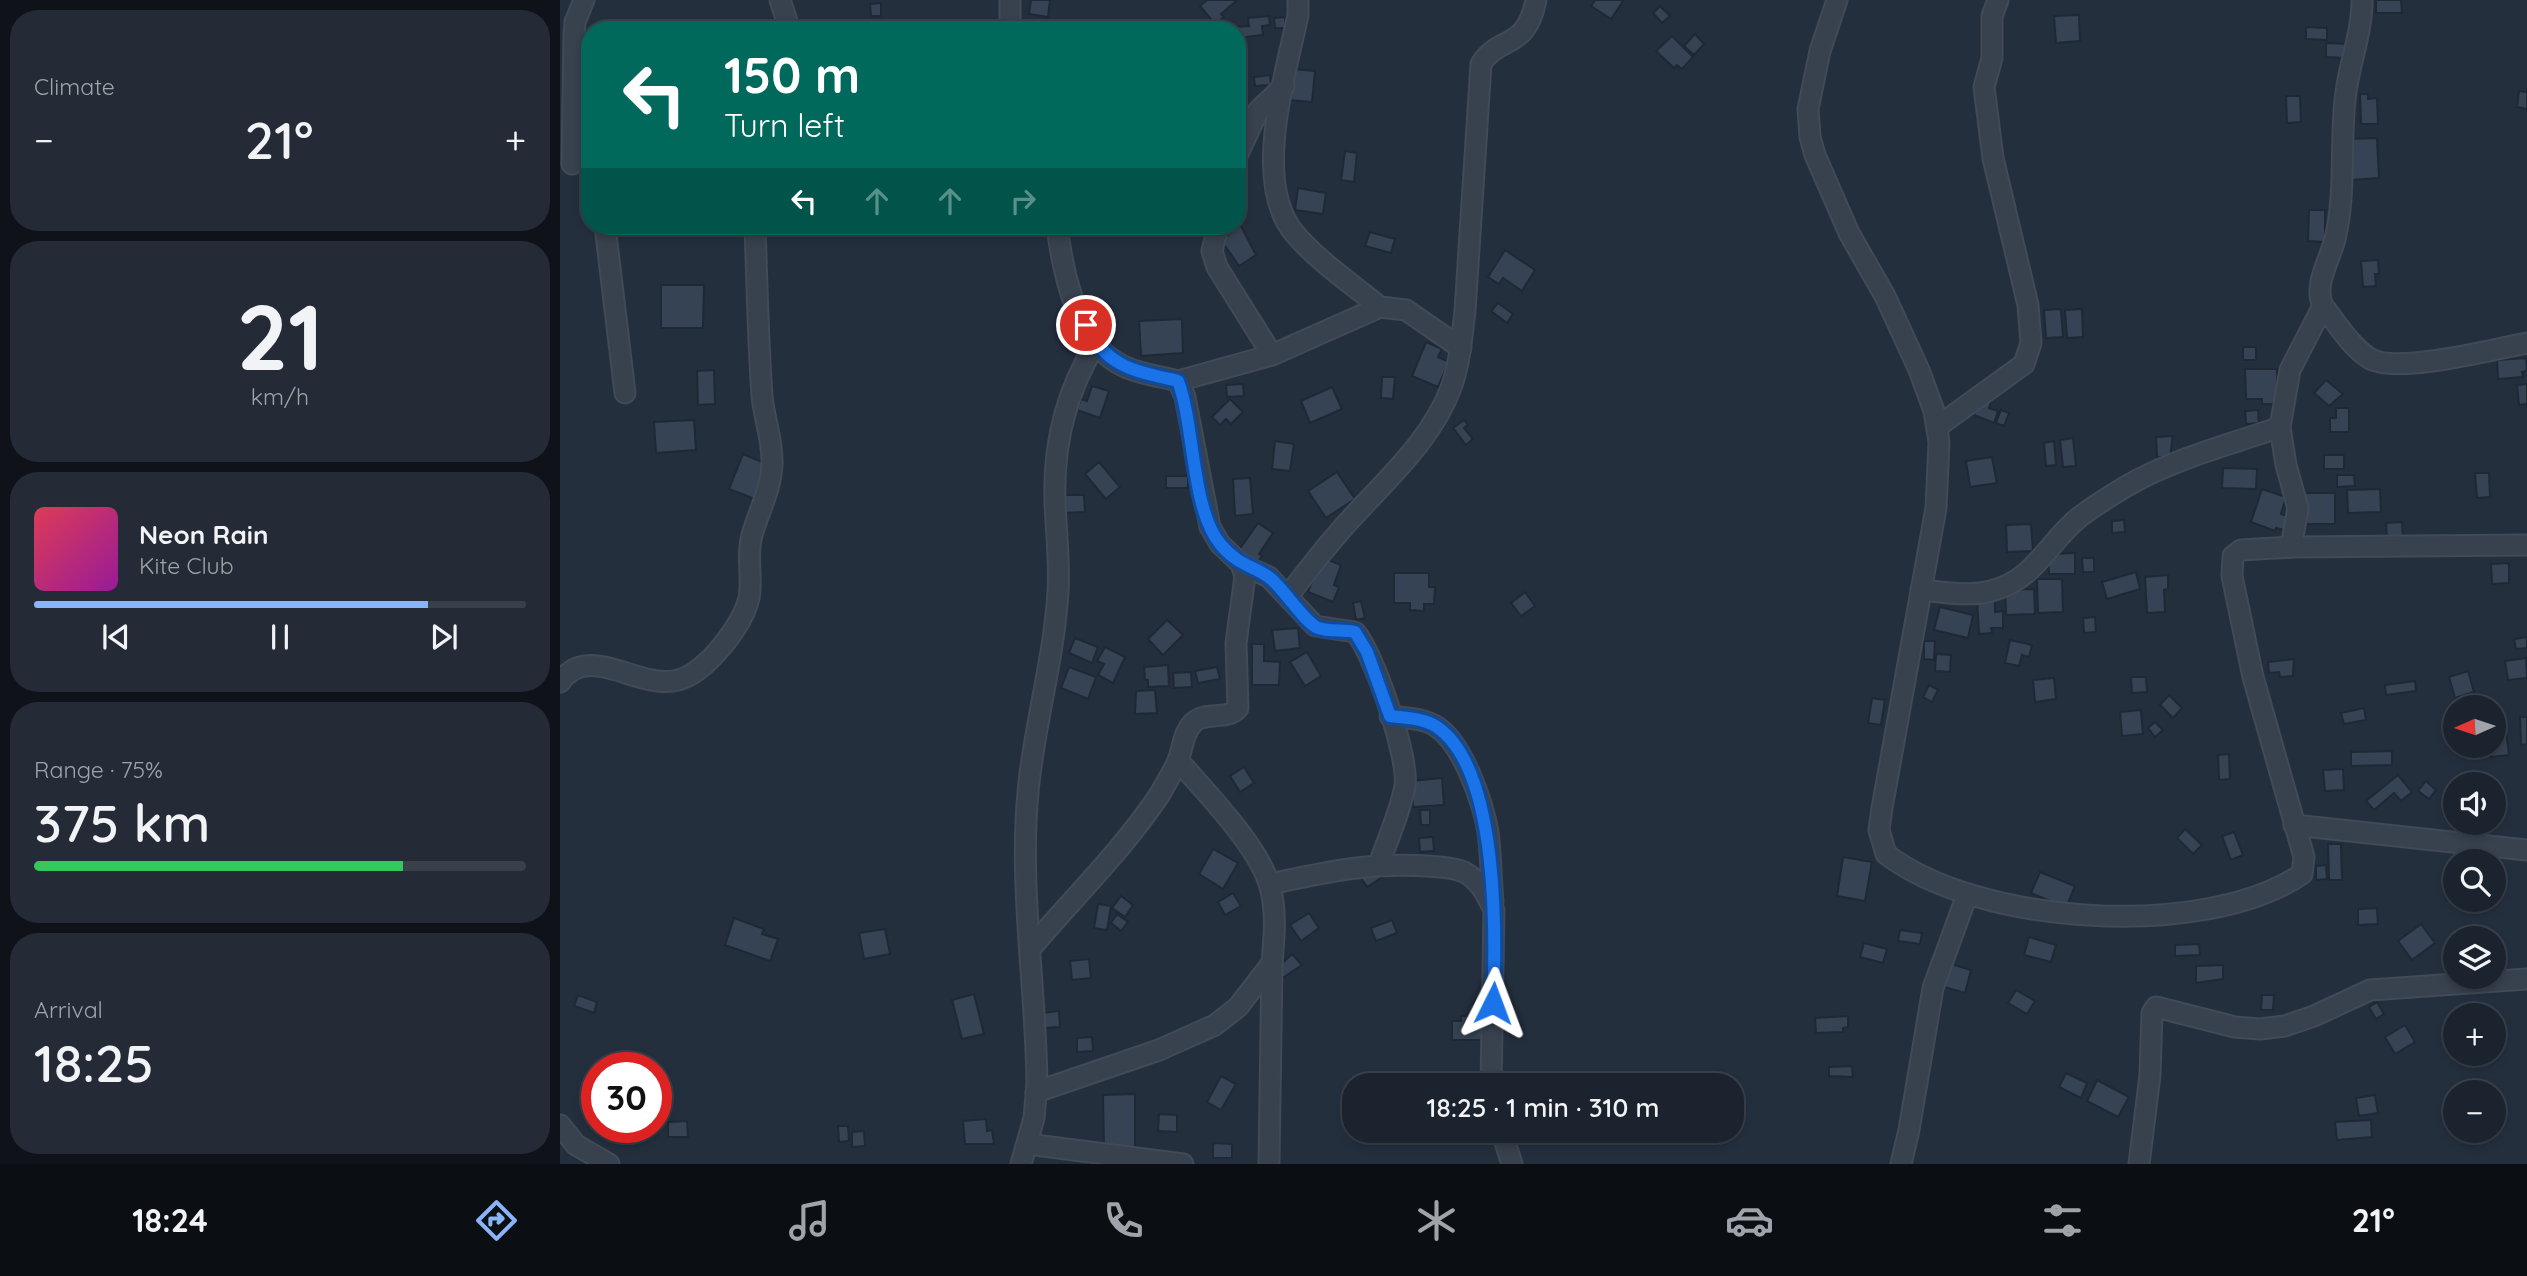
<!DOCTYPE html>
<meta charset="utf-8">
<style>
body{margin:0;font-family:Quicksand,sans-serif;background:#242b36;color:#f1f3f6;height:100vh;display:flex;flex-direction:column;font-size:26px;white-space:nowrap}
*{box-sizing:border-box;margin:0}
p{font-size:23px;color:#a0a4aa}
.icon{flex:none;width:38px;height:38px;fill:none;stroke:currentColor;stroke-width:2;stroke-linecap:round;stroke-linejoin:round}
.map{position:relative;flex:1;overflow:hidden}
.drawer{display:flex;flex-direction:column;gap:10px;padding:10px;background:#0f1319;width:560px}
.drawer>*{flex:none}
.banner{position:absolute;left:21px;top:21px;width:665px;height:214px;border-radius:28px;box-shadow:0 4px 10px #0003,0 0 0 2px #39404a;background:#00695c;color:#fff;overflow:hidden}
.needle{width:46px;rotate:267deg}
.controls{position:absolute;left:1883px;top:695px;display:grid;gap:14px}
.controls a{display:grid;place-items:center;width:63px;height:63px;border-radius:50%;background:#1b232e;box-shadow:0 4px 10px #0003,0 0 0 2px #39404a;font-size:35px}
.speed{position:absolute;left:21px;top:1052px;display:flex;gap:14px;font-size:35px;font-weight:700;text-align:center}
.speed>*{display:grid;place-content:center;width:91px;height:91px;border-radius:50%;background:#1b232e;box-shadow:0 4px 10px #0003,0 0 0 2px #39404a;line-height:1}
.speed .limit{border:10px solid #d22;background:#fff;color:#111}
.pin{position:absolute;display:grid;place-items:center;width:60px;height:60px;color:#fff;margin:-30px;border:4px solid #fff;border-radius:50%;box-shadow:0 2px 7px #0007}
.me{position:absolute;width:77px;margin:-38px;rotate:3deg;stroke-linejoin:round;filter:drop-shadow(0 0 5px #0008)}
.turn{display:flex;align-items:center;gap:24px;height:147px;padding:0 28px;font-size:32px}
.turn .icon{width:91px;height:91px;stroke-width:2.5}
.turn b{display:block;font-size:49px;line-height:60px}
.lanes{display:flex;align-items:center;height:66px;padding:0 28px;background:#0003;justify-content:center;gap:35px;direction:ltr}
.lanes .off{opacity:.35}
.big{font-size:52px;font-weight:600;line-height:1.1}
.drawer .card{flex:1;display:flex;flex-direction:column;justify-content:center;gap:10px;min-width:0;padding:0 24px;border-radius:28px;background:#242b36}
.drawer .dial{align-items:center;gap:0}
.dial b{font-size:91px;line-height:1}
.song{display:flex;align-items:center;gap:21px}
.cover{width:84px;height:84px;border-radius:10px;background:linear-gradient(135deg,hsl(350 70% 55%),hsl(300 70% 35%))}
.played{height:7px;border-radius:4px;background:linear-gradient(90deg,#8ab4f8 80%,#39404a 80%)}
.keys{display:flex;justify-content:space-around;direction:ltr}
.heat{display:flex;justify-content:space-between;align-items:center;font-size:38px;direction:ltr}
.charge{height:10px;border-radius:5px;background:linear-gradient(90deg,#34c759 75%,#39404a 0)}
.trip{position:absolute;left:782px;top:1073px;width:402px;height:70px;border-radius:28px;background:#1b232e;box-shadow:0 4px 10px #0003,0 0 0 2px #39404a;font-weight:600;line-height:70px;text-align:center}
.menu{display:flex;height:112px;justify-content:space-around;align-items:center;background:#0b0e12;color:#a0a4aa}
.menu .icon{width:49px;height:49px}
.menu .current{color:#8ab4f8}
.menu b{font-size:32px;color:#f1f3f6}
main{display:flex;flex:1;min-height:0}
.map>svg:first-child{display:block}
.building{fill:#364354;stroke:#1f2835;stroke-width:2}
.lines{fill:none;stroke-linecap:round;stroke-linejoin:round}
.minor-casing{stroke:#414a57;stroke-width:23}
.minor{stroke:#38414e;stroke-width:19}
.route-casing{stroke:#114b97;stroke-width:18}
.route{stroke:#1a73e8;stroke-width:12}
</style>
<main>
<section class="drawer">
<div class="card"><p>Climate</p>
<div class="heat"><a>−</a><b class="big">21°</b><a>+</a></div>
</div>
<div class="card dial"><b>21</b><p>km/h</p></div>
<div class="card">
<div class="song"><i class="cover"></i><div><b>Neon Rain</b><p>Kite Club</p></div></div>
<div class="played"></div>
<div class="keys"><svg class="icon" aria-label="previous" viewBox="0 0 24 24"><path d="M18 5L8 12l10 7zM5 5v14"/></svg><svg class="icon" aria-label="pause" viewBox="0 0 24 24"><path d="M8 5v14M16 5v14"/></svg><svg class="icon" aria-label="next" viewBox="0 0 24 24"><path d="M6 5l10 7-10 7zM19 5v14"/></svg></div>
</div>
<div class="card"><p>Range · 75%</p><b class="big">375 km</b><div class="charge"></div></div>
<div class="card"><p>Arrival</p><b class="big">18:25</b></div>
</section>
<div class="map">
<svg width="1967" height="1164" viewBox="0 0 1967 1164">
<rect width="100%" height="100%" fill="#242f3e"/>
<g class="building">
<polygon points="471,0 490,0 488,17 469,14"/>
<polygon points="647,0 675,0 676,1 661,14 664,17 655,24 640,6"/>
<polygon points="1035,0 1061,0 1063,1 1051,19 1031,6"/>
<polygon points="1816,0 1841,0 1842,13 1816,13"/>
<polygon points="321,3 321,16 311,16 310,4"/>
<polygon points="1100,6 1110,16 1102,23 1093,13"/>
<polygon points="1519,15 1520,41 1496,43 1494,16"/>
<polygon points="709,16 710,25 702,26 703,35 677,38 675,27 689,26 688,18"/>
<polygon points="725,17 726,28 715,28 714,18"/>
<polygon points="1746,27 1767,28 1767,40 1746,39"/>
<polygon points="30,32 30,61 17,61 16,33"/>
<polygon points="1135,34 1144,44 1134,55 1124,46"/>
<polygon points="1112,36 1133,57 1122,69 1117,65 1114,68 1096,51"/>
<polygon points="1766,43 1788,44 1787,58 1766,57"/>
<polygon points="732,69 755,71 752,102 729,100"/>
<polygon points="710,75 711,85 695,86 694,77"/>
<polygon points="1959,91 1967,92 1967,109 1957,107"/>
<polygon points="1800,94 1808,94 1808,99 1817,98 1818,124 1801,124"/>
<polygon points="1726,96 1740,96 1741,122 1727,123"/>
<polygon points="1817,138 1819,178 1790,180 1787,139"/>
<polygon points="785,151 797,153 794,182 781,180"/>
<polygon points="738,188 766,193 763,214 735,210"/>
<polygon points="1749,210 1765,210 1765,242 1748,241"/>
<polygon points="681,226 696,255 679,266 661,240"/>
<polygon points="810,232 835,239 831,253 805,246"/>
<polygon points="945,250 975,270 962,291 943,278 939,284 928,277"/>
<polygon points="1818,260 1819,274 1815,274 1816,286 1803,287 1801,261"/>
<polygon points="101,285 144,285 143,328 101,328"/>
<polygon points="938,303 953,314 947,323 931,311"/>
<polygon points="1501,309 1503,337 1486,338 1484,310"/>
<polygon points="1522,309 1523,337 1507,338 1505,310"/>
<polygon points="622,319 623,353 581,356 579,321"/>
<polygon points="866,342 882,349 878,357 889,362 878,387 852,376"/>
<rect x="1683" y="347" width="13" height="13"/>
<polygon points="1966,358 1967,371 1962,372 1963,377 1938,379 1937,360"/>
<polygon points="1685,369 1717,369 1718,404 1702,404 1702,399 1686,399"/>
<polygon points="154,370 155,404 138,405 137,371"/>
<polygon points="822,377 835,377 833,399 821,398"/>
<polygon points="1766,380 1783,394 1769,406 1754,393"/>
<polygon points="683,384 684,396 667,397 666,385"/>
<polygon points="1967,384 1967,404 1959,405 1957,385"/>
<polygon points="532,386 549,391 540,418 517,410 521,399 527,401"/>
<polygon points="772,387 782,409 750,423 741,401"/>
<polygon points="1420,398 1431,402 1429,408 1438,411 1434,423 1414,415"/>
<polygon points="670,399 683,412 671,424 666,419 660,425 652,417"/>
<polygon points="1776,408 1789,408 1789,432 1770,432 1770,418 1776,418"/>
<polygon points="1441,410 1449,413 1444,426 1436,423"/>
<polygon points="1698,410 1699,423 1686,424 1685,411"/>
<polygon points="134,420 136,450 96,453 94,422"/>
<polygon points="904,420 908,425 904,428 913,439 906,445 893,428"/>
<polygon points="1613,436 1610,457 1597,457 1596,437"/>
<polygon points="1513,438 1516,466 1503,467 1500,440"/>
<polygon points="715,441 734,444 730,471 712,469"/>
<polygon points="1494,441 1496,465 1486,466 1484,443"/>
<polygon points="183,454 211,466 197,500 169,489"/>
<rect x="1764" y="455" width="20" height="14"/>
<polygon points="1432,457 1437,483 1410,487 1406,461"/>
<polygon points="539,462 560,487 546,499 525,474"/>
<polygon points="1663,468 1697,469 1696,489 1662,488"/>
<polygon points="777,472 795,499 766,518 748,491"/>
<polygon points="1915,473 1929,473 1930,497 1917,498"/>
<polygon points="1777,475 1794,475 1795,486 1777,487"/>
<rect x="606" y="476" width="22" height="12"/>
<polygon points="690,478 693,514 675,516 673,479"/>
<polygon points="1702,489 1726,497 1721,514 1728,516 1724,530 1716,528 1715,531 1691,522"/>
<polygon points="1820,489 1821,512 1788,513 1787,490"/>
<rect x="1745" y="493" width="30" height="31"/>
<polygon points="501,495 524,495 525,512 501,513"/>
<polygon points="1564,520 1565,532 1552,533 1552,521"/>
<polygon points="1842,522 1843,540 1827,540 1826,523"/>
<polygon points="698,523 713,533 699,554 702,556 697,563 679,550"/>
<polygon points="1471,524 1473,551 1447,552 1446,525"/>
<polygon points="1515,553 1515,574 1489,574 1488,554"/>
<polygon points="761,557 781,565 774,585 779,587 773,602 748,592"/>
<polygon points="1522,558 1534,558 1534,572 1523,572"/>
<polygon points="1949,563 1949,583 1932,584 1931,564"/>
<polygon points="1576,572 1580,589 1547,599 1542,582"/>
<polygon points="834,573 869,573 869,587 875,587 874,604 864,604 864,611 850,610 850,603 834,603"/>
<polygon points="1608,575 1608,589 1604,590 1605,612 1587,613 1585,577"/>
<polygon points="1477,579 1502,579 1503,612 1478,613"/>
<polygon points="1474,589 1475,614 1446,615 1445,590"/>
<polygon points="965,592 975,606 961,616 951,603"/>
<polygon points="1417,599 1435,599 1435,612 1443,611 1443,628 1431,628 1432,633 1419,634"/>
<polygon points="801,601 805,618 796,620 793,603"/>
<polygon points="1380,607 1413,615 1408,638 1374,630"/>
<polygon points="1535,617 1536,632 1524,633 1523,618"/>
<polygon points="607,620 623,635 603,655 588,639"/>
<polygon points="738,628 740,648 715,651 712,630"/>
<polygon points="1967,637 1967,648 1956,649 1954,639"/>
<polygon points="515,638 538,647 532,663 509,653"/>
<polygon points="1450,640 1472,645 1469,657 1462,655 1459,666 1445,663"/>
<polygon points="1364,641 1375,641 1374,660 1364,659"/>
<polygon points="692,644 704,644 704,661 720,662 719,685 692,685"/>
<polygon points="545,647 565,657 553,683 538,675 544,664 537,661"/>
<polygon points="747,652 761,676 745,686 730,662"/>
<polygon points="1376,654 1391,655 1390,672 1375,671"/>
<polygon points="1966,658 1967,678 1948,680 1945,661"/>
<polygon points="1734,659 1733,676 1720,677 1719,672 1709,673 1708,662"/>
<polygon points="608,665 609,686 588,687 588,680 585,680 584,667"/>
<polygon points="509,667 536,677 528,699 501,688"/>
<polygon points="657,667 660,679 638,683 635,671"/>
<polygon points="1908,671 1914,692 1895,698 1889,677"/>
<polygon points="631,672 632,687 614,688 613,673"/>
<polygon points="1571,677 1586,677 1587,692 1572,693"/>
<polygon points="1494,678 1496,699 1475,702 1473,680"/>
<polygon points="1855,681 1856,691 1826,695 1825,685"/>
<polygon points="1369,685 1378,690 1372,702 1363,697"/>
<polygon points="595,690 597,713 575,714 576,691"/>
<polygon points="1609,695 1622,708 1613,718 1600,705"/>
<polygon points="1312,698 1325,700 1321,725 1308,723"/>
<polygon points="1804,708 1806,720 1784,724 1781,713"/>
<polygon points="1581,710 1583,734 1562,736 1560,712"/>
<polygon points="1960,717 1967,717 1967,744 1961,745"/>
<polygon points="1595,722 1603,730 1595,737 1588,728"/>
<polygon points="1946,731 1949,755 1931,757 1929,746 1934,746 1934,732"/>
<polygon points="1832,751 1832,765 1791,766 1791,752"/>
<polygon points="1669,754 1670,779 1659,780 1658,755"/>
<polygon points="684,767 694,783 680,792 670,776"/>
<polygon points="1783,769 1784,790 1765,791 1763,770"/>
<polygon points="1838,775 1852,792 1841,801 1834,793 1814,810 1806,801"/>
<polygon points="882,778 884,805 853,807 851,781"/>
<polygon points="1866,781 1876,790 1869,799 1858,791"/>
<polygon points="860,810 870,810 870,825 861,825"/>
<polygon points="1625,829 1642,845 1633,854 1617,838"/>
<polygon points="1674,832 1683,855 1671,860 1662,836"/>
<polygon points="873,837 874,851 860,852 859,838"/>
<polygon points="1768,844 1781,844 1782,880 1769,880"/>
<polygon points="653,849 678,863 663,889 639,874"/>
<polygon points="1283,857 1312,862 1305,901 1277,896"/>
<polygon points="1766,865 1767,879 1756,880 1756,866"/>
<polygon points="818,866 824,876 807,887 801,878"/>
<polygon points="1480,872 1515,886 1506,908 1471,893"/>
<polygon points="673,893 681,906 665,915 658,902"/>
<polygon points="561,896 573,905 565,917 552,908"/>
<polygon points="538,904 551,906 547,930 534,928"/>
<polygon points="1817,908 1818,924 1798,925 1798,909"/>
<polygon points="749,913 759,928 741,941 730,925"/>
<polygon points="557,914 568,922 561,931 551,923"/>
<polygon points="174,918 204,929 202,934 218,939 210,961 165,945"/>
<polygon points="832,920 837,933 816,941 811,928"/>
<polygon points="1861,924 1875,943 1852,960 1838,941"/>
<polygon points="325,929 330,954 304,959 299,933"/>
<polygon points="1340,930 1362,933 1360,944 1338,941"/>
<polygon points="1469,937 1496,945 1491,962 1464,955"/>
<polygon points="1304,943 1327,949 1323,963 1300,957"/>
<polygon points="1639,944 1640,955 1615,956 1615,945"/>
<polygon points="732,954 742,965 721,979 714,971"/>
<polygon points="529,959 531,978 512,980 510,961"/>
<polygon points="1388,963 1411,970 1405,993 1381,986"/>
<polygon points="1663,965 1663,979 1636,983 1636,966"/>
<polygon points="1456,990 1475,1001 1467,1014 1448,1003"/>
<polygon points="414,994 424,1034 402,1039 392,1000"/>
<polygon points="18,995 37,1002 34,1013 14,1006"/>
<polygon points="1702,995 1714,995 1713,1010 1701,1010"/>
<polygon points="1817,1002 1824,1014 1816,1019 1809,1007"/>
<polygon points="499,1011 500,1027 483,1028 482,1013"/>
<polygon points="925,1015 925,1040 892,1040 892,1021 901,1021 901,1016"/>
<polygon points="1288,1016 1288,1027 1283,1028 1283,1032 1256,1033 1255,1018"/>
<polygon points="1845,1025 1855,1042 1835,1054 1825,1037"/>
<polygon points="532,1037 533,1051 517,1052 517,1038"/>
<polygon points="1292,1066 1293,1077 1269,1076 1269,1067"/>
<polygon points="1506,1073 1527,1083 1521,1098 1499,1087"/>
<polygon points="661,1076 676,1084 661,1110 647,1102"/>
<polygon points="1537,1080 1569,1097 1558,1117 1527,1101"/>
<polygon points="575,1094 575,1149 544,1150 543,1095"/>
<polygon points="1815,1095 1818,1113 1799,1116 1796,1098"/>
<polygon points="599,1114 617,1115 617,1132 598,1131"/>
<polygon points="426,1119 427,1131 432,1130 434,1144 405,1144 403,1121"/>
<polygon points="1811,1120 1812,1137 1777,1140 1775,1122"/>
<polygon points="127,1121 128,1137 108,1137 108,1122"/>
<polygon points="278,1126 288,1126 289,1141 279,1142"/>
<polygon points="304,1131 305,1146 292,1147 292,1132"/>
<polygon points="653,1143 672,1144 672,1158 653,1158"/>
</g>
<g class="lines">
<defs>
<g id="minor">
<polyline points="220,0 230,30"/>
<polyline points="450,0 450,30"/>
<path d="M738,0V15C726,74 691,183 735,234C759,262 792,284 820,307"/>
<path d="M1277,0L1260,51L1248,109L1250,137L1255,155L1289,233L1325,296L1359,370L1374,411L1379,442L1376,508L1322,808L1319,830L1326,854C1418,925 1644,940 1742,874L1744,857L1693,677L1672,576L1673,556L1681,550L1731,547L1967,545"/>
<path d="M1802,0C1802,35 1788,66 1785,100C1780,147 1786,193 1775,239C1770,260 1753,285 1763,306C1776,322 1791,347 1809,358C1835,375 1934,349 1967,343"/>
<polyline points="677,156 698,111 724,86"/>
<polyline points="12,164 14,35 15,22 24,0"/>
<polyline points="45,226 65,393"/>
<polyline points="658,226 652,251 657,267 712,355"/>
<polyline points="618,381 712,355 820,307 846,310 901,348"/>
<polyline points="1377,427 1464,364 1471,343 1468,305 1433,158 1424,87 1432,58 1432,16 1438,0"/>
<polyline points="1731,547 1738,508 1726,465 1720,427 1730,370 1763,306"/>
<path d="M681,564L709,577L755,626L795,632C814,653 849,758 845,786C840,812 828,839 819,864"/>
<path d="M1361,590C1384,592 1408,597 1431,591C1474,580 1485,547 1516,520C1530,508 1549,497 1565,487C1612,459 1669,445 1720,427"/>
<path d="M728,596C747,571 767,545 789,521C826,480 873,439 892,385C900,361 902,336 905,311L921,64C939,35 966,51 976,0"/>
<path d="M0,682C29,641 79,691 118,680C146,673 183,625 189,598C193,577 186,556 192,535C199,510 211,490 212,464C213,441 204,418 202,396C198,339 197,282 195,226"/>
<path d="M830,716C845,718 864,718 877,727C903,744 923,803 928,832C931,855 931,879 933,902"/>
<path d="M618,760C646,793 699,846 710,887C717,912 714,938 712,963L709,1164"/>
<polyline points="1734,825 1967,850"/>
<path d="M710,884C766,872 809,862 867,866C879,867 893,867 904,872C920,880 927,896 934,910L931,1085"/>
<path d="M470,949C514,897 562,851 600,794C606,783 613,772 618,761C623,748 623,732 634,722C646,711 668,721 678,708L676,643L685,576L681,564L660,544L650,527L625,397L618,381C598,376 573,373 556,362C516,339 502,267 497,226"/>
<polyline points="476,1092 599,1050 655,1025 678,1007 712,963"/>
<polyline points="0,1125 16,1145 49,1164"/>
<polyline points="941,1130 952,1164"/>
<polyline points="467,1144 623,1164"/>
<path d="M461,1164L474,1118L477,1084C476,987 459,889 468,792C474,725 494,660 498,592C500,562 496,532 495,502C493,446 506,392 535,345"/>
<polyline points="1341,1164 1349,1130 1373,988 1407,895"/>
<polyline points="1579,1164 1590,1075 1592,1013 1596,1007 1675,1027 1700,1029 1725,1026 1754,1016 1810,990 1967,979"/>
</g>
</defs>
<use href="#minor" class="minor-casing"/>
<use href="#minor" class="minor"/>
</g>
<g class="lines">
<defs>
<path id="route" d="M526,325C547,368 575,371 618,381C635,426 631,510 661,545C679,566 692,565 710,578C724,589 744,622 758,628C770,632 783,629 795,632L807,652L830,716C845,718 864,718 877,727C939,769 936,937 933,1003"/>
</defs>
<use href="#route" class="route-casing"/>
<use href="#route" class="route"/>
</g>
</svg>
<div class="controls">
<a><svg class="needle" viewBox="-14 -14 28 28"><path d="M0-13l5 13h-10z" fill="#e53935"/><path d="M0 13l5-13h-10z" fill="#a0a4aa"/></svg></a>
<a><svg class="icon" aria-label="sound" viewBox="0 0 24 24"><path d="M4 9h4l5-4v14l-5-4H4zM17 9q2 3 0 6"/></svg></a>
<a><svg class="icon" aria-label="search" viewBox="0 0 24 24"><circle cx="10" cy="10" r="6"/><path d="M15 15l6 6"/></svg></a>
<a><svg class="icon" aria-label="layers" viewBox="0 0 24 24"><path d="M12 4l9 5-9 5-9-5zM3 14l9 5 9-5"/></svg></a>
<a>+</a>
<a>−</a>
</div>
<div class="speed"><div class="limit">30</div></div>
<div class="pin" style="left:526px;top:325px;background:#d93025"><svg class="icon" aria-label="arrive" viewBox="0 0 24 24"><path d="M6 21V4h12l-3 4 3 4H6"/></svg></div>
<svg class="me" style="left:933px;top:1003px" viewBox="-20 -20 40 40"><path d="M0-17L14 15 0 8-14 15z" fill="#1a73e8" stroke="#fff" stroke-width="4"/></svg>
<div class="trip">18:25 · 1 min · 310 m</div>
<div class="banner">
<div class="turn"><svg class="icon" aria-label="left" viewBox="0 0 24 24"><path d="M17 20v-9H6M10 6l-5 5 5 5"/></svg><div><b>150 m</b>Turn left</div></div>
<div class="lanes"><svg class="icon" aria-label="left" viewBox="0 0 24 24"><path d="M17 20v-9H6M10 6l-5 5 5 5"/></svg><svg class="icon off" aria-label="ahead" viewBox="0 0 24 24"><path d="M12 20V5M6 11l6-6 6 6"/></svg><svg class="icon off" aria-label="ahead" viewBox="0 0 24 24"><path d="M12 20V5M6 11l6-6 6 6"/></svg><svg class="icon off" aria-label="right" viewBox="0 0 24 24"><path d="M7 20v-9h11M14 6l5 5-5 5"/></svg></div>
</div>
</div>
</main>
<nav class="menu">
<b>18:24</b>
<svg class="icon current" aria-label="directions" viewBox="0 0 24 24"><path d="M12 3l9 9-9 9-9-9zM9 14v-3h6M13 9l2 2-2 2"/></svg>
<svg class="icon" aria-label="music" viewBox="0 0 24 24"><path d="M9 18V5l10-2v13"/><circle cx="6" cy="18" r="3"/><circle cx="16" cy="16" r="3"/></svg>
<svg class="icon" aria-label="phone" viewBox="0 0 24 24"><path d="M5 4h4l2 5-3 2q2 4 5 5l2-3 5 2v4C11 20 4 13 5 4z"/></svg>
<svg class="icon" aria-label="climate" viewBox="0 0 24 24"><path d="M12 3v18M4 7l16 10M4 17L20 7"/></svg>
<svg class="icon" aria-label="car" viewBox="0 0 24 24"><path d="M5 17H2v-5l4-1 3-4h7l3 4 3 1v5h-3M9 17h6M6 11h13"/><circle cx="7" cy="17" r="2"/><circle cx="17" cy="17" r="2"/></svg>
<svg class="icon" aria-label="filters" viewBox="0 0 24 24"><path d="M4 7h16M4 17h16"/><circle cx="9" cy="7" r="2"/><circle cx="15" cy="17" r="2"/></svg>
<b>21°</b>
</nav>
